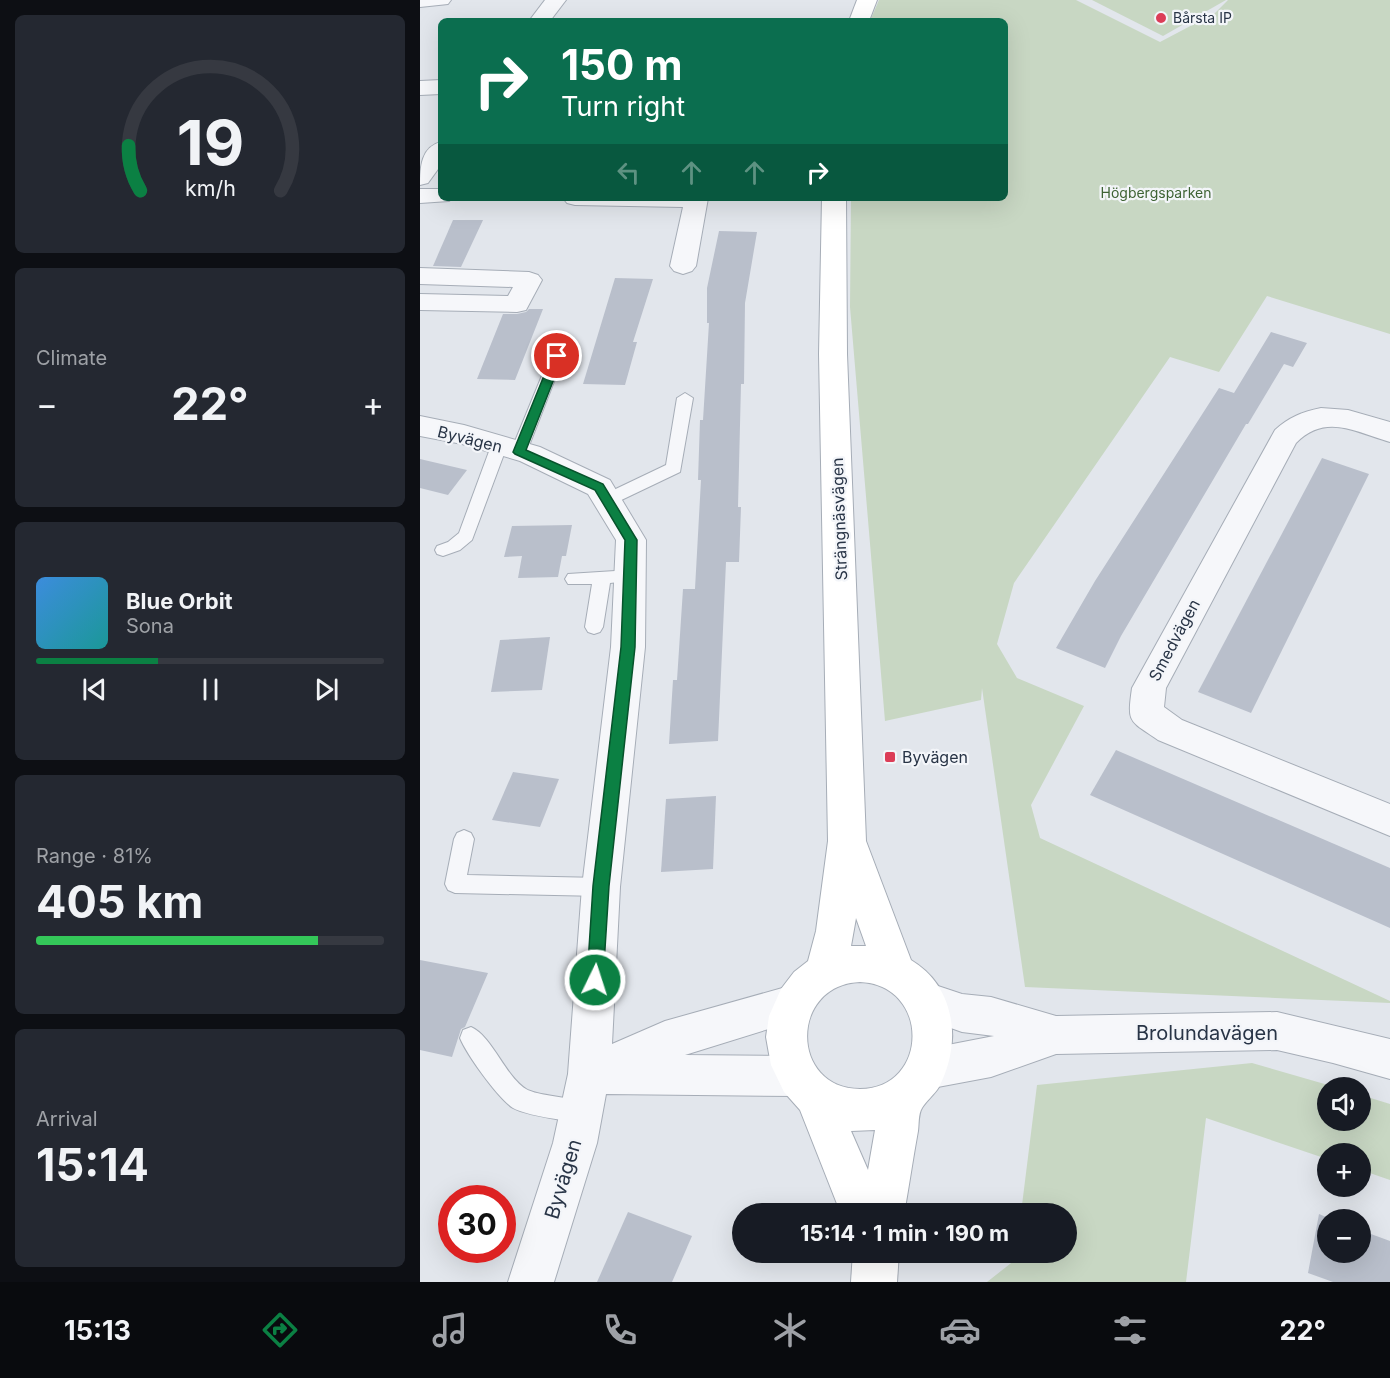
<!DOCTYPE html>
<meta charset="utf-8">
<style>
body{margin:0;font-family:Inter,sans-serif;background:#242831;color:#f1f3f6;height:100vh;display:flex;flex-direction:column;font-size:22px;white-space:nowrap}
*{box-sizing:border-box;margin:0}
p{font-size:20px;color:#9ea1a6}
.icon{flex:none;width:33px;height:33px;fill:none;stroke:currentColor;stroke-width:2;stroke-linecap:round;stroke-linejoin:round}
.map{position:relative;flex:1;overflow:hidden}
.drawer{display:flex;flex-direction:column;gap:15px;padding:15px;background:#0d0f14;width:420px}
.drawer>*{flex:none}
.guide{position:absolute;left:18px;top:18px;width:570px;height:183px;border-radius:9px;box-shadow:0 6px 24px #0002;background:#0b6e4f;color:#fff;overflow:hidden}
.buttons{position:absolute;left:897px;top:1077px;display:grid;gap:12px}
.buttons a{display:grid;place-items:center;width:54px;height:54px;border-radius:50%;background:#171b24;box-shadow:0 6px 24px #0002;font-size:30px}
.speed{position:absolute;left:18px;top:1185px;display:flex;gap:12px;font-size:30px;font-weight:700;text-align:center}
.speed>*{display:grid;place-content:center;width:78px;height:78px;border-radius:50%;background:#171b24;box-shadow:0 6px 24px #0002;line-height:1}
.speed .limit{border:9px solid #d22;background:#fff;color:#111}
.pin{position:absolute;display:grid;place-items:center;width:51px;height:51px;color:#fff;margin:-26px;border:3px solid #fff;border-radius:50%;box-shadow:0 2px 6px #0007}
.me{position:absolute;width:66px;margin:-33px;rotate:4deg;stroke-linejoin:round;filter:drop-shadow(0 0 4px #0008)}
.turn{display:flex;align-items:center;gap:21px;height:126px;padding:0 24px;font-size:27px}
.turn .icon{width:78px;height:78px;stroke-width:2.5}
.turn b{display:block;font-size:42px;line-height:51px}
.lanes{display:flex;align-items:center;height:57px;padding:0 24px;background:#0003;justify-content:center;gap:30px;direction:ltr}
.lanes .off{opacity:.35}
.big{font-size:45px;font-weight:700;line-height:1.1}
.drawer .widget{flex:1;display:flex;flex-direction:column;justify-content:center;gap:9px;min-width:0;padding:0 21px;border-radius:9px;background:#242831}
.drawer .dial{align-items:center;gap:0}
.dial svg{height:156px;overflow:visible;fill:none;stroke:#363941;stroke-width:7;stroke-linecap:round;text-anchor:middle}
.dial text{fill:#f1f3f6;stroke:none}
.song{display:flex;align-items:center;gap:18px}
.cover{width:72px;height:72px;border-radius:9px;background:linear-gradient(135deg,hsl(210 70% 55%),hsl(180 70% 35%))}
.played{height:6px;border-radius:3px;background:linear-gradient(90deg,#0b8043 35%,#363941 35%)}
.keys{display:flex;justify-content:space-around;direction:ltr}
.heat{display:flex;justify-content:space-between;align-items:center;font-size:33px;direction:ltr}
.charge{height:9px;border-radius:4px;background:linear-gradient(90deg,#34c759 81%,#363941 0)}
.trip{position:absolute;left:312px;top:1203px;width:345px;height:60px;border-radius:30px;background:#171b24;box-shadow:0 6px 24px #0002;font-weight:700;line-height:60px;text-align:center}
.tab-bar{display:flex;height:96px;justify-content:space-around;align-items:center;background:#090b0e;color:#9ea1a6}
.tab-bar .icon{width:42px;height:42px}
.tab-bar .active{color:#0b8043}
.tab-bar b{font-size:27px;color:#f1f3f6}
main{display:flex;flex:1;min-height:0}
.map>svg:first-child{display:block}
.green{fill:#c8d7c3}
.building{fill:#b9bfcb}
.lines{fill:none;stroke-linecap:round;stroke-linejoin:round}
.service-casing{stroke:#a6adb7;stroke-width:2}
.minor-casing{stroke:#a6adb7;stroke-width:2}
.tertiary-casing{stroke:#a6adb7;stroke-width:2}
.secondary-casing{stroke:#a6adb7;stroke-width:2}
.service{fill:#f6f7fa;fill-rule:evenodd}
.minor{fill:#f6f7fa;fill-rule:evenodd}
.tertiary{fill:#f6f7fa;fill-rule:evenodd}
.secondary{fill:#fff;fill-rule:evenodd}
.route{fill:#0b8043;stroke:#07532c;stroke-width:1.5}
.poi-dot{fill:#dc3d57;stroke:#f3f5f9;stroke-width:2}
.labels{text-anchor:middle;stroke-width:4.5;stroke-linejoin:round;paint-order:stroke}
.far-poi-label{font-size:14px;fill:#283446;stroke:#f3f5f9;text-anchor:start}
.far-park-label{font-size:14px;fill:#3e6334;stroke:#f3f5f9}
.street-label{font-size:16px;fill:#283446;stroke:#f3f5f9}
.poi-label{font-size:16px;fill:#283446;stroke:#f3f5f9;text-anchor:start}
.near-street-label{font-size:20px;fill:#283446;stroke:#f3f5f9}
</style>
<main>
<section class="drawer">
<div class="widget dial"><svg viewBox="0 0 100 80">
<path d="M14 69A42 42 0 1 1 86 69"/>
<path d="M14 69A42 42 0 0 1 8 46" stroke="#0b8043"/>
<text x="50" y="56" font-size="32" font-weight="700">19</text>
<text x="50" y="72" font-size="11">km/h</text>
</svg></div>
<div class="widget"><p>Climate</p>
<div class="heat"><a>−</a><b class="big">22°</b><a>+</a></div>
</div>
<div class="widget">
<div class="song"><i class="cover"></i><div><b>Blue Orbit</b><p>Sona</p></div></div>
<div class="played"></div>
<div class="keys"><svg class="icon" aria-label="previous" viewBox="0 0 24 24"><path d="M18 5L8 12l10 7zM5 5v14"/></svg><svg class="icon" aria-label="pause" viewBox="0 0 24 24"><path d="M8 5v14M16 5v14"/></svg><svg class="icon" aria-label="next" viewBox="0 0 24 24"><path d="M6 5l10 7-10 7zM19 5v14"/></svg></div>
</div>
<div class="widget"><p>Range · 81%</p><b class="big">405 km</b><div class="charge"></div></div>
<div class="widget"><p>Arrival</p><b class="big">15:14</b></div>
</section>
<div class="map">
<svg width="970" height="1282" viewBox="0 0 970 1282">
<rect width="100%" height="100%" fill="#e2e6ec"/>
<g class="green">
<polygon points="459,0 656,0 740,42 795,13 808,0 970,0 970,334 847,296 799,372 750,357 594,583 577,644 597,678 664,706 611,805 620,838 970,1001 970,1003 605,987 562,688 561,700 465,721 430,307 431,198 585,198 585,21 450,21"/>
<polygon points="672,0 806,0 743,36"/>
<polygon points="832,1063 915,1087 908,1088 908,1120 940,1120 941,1095 970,1104 970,1180 941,1170 940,1154 908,1154 907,1159 786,1118 766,1282 567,1282 595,1260 596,1253 646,1252 646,1214 601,1213 617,1085"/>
</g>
<g class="building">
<polygon points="33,220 63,220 41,267 13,266"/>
<polygon points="299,231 337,232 325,303 324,384 321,384 318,507 321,507 319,562 306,562 298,741 249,744 253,680 257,680 263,589 275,589 281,480 278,480 280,420 283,420 289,323 287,323 287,288"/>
<polygon points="195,278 233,279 213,342 217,342 205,385 163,384"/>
<polygon points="109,309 123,309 95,380 57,379 83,314 97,314 106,312"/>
<polygon points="851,332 887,343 873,367 864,364 828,424 826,424 701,636 685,668 636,648 675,581 799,388 814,393"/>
<polygon points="902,458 949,474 831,713 778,692"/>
<polygon points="0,459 47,470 28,495 0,488"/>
<polygon points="152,525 146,556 142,556 138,577 98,578 102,556 84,557 92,526"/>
<polygon points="130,637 122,690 71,692 80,640"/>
<polygon points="696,750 970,868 970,928 670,795"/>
<polygon points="93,772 139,779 120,827 72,820"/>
<polygon points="296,796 293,869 241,872 246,799"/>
<polygon points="0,960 68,973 45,1027 41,1029 32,1057 0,1050"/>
<polygon points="208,1212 272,1236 252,1282 177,1282"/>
<polygon points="899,1214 913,1220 908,1220 908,1252 940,1252 940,1230 970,1241 970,1282 913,1282 888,1273"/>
</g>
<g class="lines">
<defs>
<g id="service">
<polygon points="137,351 144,356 107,451 105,455 93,455 91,451 130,356"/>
<polygon points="265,393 273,398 260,472 193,504 181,504 179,500 181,496 246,465 257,398"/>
<polygon points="79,441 85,442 87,446 52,540 40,550 23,556 17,554 15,550 17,546 28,542 39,533 71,446 73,442"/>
<polygon points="211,570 217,572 220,576 217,580 190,583 183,627 180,632 174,634 168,632 165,627 172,584 148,584 145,579 148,574"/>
<polygon points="44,830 51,833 54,839 47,875 181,878 188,881 191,887 188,893 181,896 35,893 28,890 25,884 34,839 37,833"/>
<path d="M51,1027C72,1036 85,1076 106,1089C117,1096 153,1097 169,1104L173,1112L169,1120L161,1123C144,1120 107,1116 93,1108C78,1098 47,1055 40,1038L43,1030Z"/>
</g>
<g id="minor">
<polygon points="0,0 31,0 28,4 0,7"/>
<polygon points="125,0 146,0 130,21 109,21"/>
<polygon points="21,80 21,94 0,95 0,81"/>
<path d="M21,142V165L8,183L0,185C0,167 1,147 21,142Z"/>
<polygon points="0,189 21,189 21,198 32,198 29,201 0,203"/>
<polygon points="143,198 288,198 276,266 272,271 263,274 254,271 250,266 263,207 155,205 147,203"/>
<polygon points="0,268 109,272 118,275 122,280 106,310 97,312 0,310 0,294 88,296 93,287 0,284"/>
<path d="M901,408L928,410L970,422V442C935,432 906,413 876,443L746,688L744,707L762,720L970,804V836L738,740C709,720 707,724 712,688L855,430C869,417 882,412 901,408Z"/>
<polygon points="0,416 44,425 120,447 190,480 226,540 225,647 200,887 192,1044 245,1021 373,985 387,991 393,1004 387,1017 265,1055 375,1056 390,1062 396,1076 390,1090 375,1096 186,1094 177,1143 134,1282 88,1282 133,1143 148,1074 162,887 191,647 196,540 168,494 100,461 42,444 0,436"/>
</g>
<polygon id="tertiary" points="506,982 542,994 571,997 636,1016 857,1012 970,1039 970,1079 913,1063 857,1050 636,1054 571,1077 507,1089 492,1083 486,1069 492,1055 507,1049 574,1036 542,1032 492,1014 486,1001 492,988"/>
<g id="secondary">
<polygon points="437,0 457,0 449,21 429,21"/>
<path d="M402,198H426L427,354L446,841L491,960C536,987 542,1043 519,1087C514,1095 506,1101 502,1108C498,1114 499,1125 498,1131C493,1158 489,1186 484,1214H421L380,1110L364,1092L351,1065L346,1037L349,1016L361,989L374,972L388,961L396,931L408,841L399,354ZM436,918L446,946H431ZM440,982C511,985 509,1089 440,1089C370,1089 369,985 440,982ZM455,1130L448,1170L431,1131Z"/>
<polygon points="433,1252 479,1252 477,1282 431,1282"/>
</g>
</defs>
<use href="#service" class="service-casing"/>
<use href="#minor" class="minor-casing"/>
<use href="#tertiary" class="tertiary-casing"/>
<use href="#secondary" class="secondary-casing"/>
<use href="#service" class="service"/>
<use href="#minor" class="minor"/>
<use href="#tertiary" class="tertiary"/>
<use href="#secondary" class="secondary"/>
</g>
<polygon class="route" points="137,353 143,356 106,450 183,484 217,540 215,647 189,886 183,980 181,985 175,988 169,985 167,980 173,886 201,647 205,540 175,490 95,454 93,452 132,356"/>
<g class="poi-dot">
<circle cx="741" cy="18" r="6"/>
<rect x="464" y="751" width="12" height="12" rx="3"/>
</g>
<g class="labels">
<g class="far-poi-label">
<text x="753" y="23">Bårsta IP</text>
</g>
<g class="far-park-label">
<text x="736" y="198">Högbergsparken</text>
</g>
<g class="street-label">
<text transform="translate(50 439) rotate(14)" y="6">Byvägen</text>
<text transform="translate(419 519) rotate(-92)" y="6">Strängnäsvägen</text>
<text transform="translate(754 640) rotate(-62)" y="6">Smedvägen</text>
</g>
<g class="poi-label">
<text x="482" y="763">Byvägen</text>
</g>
<g class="near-street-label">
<text x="787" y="1040">Brolundavägen</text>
<text transform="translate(143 1179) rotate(-73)" y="7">Byvägen</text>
</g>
</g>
</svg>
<div class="buttons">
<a><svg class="icon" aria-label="sound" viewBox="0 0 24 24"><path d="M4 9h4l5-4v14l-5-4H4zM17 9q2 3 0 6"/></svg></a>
<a>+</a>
<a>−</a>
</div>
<div class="speed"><div class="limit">30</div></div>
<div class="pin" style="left:137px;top:356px;background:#d93025"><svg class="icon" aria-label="arrive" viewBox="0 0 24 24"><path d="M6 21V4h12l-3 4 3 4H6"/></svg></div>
<svg class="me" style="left:175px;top:980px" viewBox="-20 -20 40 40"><circle r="17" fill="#0b8043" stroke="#fff" stroke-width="3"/><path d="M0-11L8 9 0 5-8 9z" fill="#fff"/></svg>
<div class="trip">15:14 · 1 min · 190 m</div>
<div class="guide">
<div class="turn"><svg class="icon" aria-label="right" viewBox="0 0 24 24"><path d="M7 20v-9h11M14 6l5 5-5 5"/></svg><div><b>150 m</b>Turn right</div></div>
<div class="lanes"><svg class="icon off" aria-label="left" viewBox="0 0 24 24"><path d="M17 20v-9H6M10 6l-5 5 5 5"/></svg><svg class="icon off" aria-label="ahead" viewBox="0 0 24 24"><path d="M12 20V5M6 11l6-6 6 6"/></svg><svg class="icon off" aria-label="ahead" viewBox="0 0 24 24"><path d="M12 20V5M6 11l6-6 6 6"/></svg><svg class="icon" aria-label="right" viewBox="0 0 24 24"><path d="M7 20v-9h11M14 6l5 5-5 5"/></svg></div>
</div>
</div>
</main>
<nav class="tab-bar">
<b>15:13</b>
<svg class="icon active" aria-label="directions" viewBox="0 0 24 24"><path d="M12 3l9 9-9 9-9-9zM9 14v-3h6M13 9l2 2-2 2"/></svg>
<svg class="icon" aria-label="music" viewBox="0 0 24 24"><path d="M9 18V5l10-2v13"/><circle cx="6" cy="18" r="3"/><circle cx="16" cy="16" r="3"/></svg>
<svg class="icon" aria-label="phone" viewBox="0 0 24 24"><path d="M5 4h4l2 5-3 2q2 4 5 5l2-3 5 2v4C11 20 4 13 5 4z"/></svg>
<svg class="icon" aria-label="climate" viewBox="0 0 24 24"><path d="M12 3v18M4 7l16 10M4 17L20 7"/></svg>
<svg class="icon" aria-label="car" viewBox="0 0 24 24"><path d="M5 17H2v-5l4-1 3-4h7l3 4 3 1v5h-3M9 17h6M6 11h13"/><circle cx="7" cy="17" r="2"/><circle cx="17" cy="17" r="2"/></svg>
<svg class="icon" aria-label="filters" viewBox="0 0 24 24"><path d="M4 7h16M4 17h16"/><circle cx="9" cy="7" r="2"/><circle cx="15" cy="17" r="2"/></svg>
<b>22°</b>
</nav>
